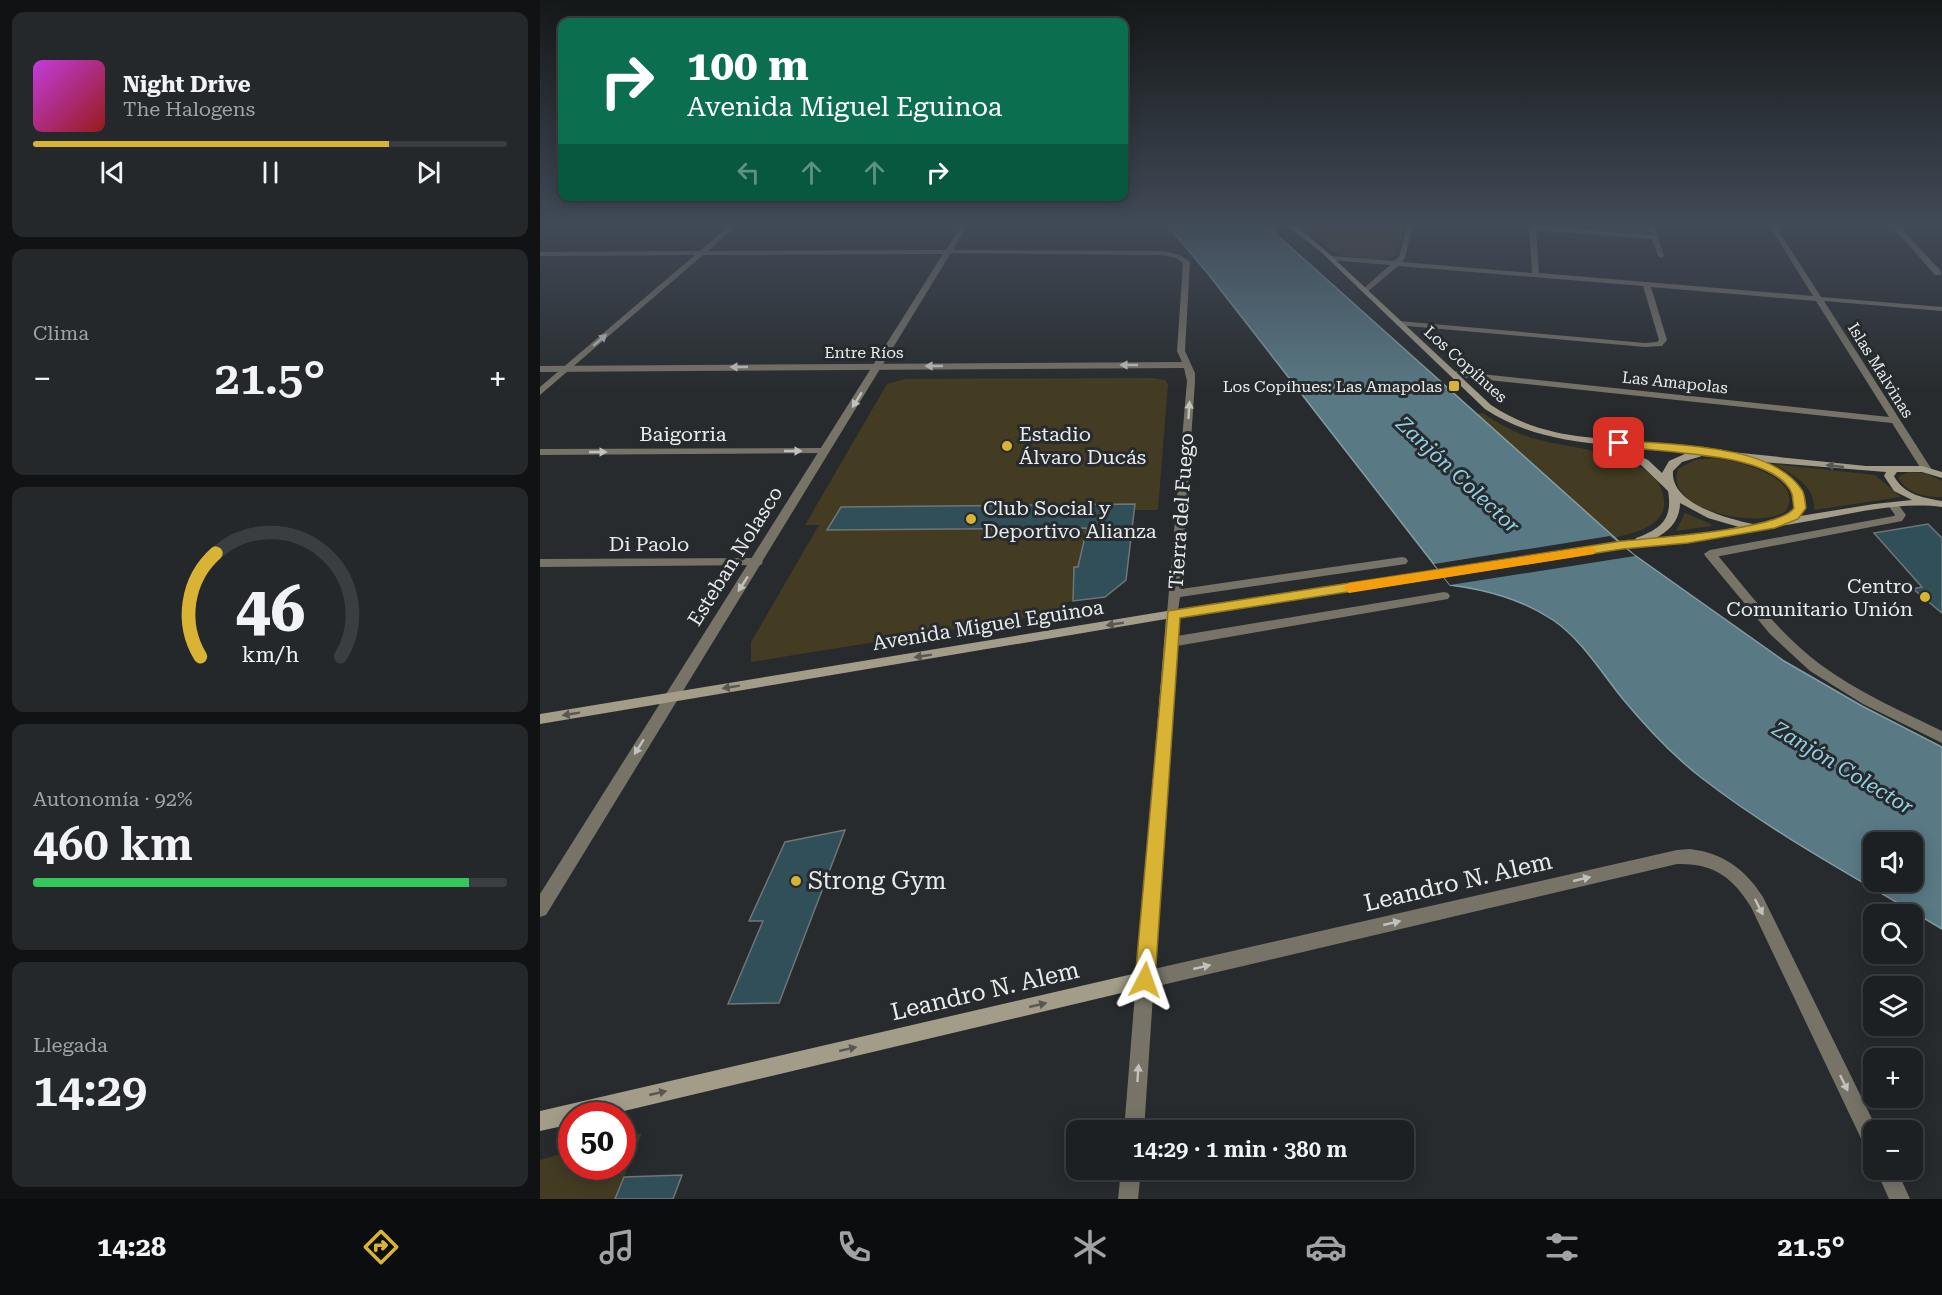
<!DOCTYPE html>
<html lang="es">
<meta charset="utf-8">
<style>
body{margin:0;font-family:"Roboto Serif",serif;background:#25282a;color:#f1f3f6;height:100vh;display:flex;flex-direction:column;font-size:22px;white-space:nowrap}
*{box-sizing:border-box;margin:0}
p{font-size:20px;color:#a0a3a5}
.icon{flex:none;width:33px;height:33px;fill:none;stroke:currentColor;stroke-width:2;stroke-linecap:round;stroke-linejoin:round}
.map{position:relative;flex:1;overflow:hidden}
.drawer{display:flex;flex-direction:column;gap:12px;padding:12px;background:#101213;width:540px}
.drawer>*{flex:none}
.top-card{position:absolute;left:18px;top:18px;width:570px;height:183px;border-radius:12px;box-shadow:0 3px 15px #0003,0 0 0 2px #3b3e40;background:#0b6e4f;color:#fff;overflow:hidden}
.fabs{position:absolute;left:1323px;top:832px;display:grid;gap:12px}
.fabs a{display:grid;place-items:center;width:60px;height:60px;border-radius:12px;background:#1d2022;box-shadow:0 3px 15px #0003,0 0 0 2px #3b3e40;font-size:30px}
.speed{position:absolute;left:18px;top:1102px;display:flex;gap:12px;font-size:30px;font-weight:700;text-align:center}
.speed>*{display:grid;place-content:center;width:78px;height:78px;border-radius:50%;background:#1d2022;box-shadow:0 3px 15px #0003,0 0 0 2px #3b3e40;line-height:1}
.speed .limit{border:9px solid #d22;background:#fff;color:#111}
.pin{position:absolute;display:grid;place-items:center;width:51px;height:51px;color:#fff;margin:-26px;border-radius:12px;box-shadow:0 3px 9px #0006}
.me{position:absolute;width:66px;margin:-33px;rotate:4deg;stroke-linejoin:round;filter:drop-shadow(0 0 4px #0008)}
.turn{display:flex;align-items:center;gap:21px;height:126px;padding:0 30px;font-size:27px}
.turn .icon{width:78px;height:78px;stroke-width:2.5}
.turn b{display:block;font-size:42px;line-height:51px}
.lanes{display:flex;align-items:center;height:57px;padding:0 30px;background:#0003;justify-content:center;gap:30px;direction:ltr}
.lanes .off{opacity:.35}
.big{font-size:45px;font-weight:600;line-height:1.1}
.drawer .tile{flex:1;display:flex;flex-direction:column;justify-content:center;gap:9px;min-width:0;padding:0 21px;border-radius:12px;background:#25282a}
.drawer .dial{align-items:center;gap:0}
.dial svg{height:156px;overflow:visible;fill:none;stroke:#3b3e40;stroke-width:7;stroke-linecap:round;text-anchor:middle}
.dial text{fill:#f1f3f6;stroke:none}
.song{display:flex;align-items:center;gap:18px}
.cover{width:72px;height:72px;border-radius:9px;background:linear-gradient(135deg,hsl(290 70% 55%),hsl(0 70% 35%))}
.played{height:6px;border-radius:3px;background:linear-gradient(90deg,#d9b334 75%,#3b3e40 75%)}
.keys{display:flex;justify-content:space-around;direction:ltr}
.heat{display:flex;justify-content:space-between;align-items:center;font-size:33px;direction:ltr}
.charge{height:9px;border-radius:4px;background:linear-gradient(90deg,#34c759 92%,#3b3e40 0)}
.trip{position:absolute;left:526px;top:1120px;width:348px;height:60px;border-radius:12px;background:#1d2022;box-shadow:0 3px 15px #0003,0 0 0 2px #3b3e40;font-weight:600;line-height:60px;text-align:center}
.menu{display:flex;height:96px;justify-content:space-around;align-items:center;background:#0c0d0e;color:#a0a3a5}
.menu .icon{width:42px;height:42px}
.menu .on{color:#d9b334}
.menu b{font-size:27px;color:#f1f3f6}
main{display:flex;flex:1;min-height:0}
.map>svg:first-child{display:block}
.green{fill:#433b22}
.water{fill:#597984;stroke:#849ca4;stroke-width:1.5;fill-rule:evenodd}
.pier{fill:#272b2d}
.building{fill:#304f59;stroke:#707577;stroke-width:1.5}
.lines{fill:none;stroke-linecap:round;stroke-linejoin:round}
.service{fill:#777367;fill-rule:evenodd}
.minor{fill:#777367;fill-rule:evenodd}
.tertiary{fill:#777367;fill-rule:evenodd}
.secondary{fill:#a29c89;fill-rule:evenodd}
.oneway{fill:#c1c2be}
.oneway2{fill:#585852}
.route{fill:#d9b334;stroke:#8d7422;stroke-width:1.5}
.slow{fill:#f59e0b}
.poi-dot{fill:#d9b334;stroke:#272b2d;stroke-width:2}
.labels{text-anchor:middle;stroke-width:6;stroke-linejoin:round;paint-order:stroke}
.far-street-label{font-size:16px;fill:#e9eced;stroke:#272b2d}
.far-poi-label{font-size:16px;fill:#e9eced;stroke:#272b2d;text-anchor:end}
.street-label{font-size:20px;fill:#e9eced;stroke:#272b2d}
.poi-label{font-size:20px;fill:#e9eced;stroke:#272b2d;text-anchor:start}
.water-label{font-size:21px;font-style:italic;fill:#92d0e6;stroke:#272b2d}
.near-poi-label{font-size:24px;fill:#e9eced;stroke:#272b2d;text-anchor:start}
.near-street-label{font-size:24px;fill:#e9eced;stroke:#272b2d}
</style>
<main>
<section class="drawer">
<div class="tile">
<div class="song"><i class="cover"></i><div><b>Night Drive</b><p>The Halogens</p></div></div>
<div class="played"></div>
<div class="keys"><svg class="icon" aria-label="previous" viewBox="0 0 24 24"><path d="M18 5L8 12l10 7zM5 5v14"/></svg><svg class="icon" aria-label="pause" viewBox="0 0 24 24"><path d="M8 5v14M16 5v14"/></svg><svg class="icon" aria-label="next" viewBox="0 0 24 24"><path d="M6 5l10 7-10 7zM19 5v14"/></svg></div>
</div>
<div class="tile"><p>Clima</p>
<div class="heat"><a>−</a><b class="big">21.5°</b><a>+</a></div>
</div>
<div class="tile dial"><svg viewBox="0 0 100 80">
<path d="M14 69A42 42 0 1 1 86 69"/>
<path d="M14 69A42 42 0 0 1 22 16" stroke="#d9b334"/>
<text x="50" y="56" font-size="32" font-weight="700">46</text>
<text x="50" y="72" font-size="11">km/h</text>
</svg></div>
<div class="tile"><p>Autonomía · 92%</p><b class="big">460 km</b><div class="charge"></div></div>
<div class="tile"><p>Llegada</p><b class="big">14:29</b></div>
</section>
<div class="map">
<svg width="1402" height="1199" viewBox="0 0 1402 1199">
<rect width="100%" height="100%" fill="#272b2d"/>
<g class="green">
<path d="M760,225H865L858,254C848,263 810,260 798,254C784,248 772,235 760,225Z"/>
<polygon points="1003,225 1106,225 1107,232 1099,234"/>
<polygon points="614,378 625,380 628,384 618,510 594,510 586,580 565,597 521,603 522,612 211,662 211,642 279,525 265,525 347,384 365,379"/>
<path d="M943,413C960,425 979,435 1000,440C1032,449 1129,454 1124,506C1121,528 1090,534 1073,538L934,414Z"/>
<path d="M1173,458C1195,460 1266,477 1246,511C1218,531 1123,509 1138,469L1155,460Z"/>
<path d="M1233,464L1335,475L1361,497L1274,510C1276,486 1251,473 1233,464Z"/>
<path d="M1369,472L1385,473L1402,481V497C1386,498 1367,493 1359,479V476Z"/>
<polygon points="1145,513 1171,524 1172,526 1136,531"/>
<polygon points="102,1133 75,1199 0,1199 0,1160 31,1151 32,1167 82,1167 83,1138"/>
</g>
<path class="water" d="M627,225H726L1093,554L1244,661L1322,706L1402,747V929C1322,881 1237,836 1163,779C1133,756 1106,727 1082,698C1061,672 1041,639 1013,620C981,599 947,590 910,585L669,275ZM1334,843H1372V882H1334Z"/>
<polygon class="pier" points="1070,536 1095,556 910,585 894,564"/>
<g class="building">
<polygon points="595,504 586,580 565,597 533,601 534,567 538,567 547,528 287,530 301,507"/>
<polygon points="1388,524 1402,538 1402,613 1373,589 1382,587 1334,533"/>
<polygon points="305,830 239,1003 188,1004 223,921 209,921 245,842"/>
<polygon points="142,1175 133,1199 75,1199 84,1177"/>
</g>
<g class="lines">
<path class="service" d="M1170,550L1174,551C1208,591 1239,634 1281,665C1318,692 1361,711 1402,731V743L1323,704L1270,671L1230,634L1166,557L1164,554Z"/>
<g class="minor">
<polygon points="867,225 873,225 865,258 862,262 992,273 989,225 1111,235 1108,225 1114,225 1124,256 1121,258 1118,256 1112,239 996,230 999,273 1273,296 1229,225 1235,225 1281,297 1402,307 1402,311 1284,301 1392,470 1391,472 1383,472 1352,423 910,376 910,372 913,371 1349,417 1276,301 1111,287 1127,340 1122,346 1105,347 856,325 856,321 859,321 1105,343 1117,342 1119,340 1103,286 858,266 826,293 822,291 823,289 850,265 790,260 787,258 790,256 854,261 859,257"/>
<polygon points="1351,225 1358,225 1401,271 1401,275 1395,275"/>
<polygon points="408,250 623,251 640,255 650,262 645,351 655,373 655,381 641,589 862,557 866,558 868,561 866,564 640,597 637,617 629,617 627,614 647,381 644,368 0,372 0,366 642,362 637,351 643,263 636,258 623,255 406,253 405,252"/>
<polygon points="285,448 288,449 288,453 0,455 0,449"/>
<polygon points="1353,502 1357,503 1366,515 1362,521 1170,558 1164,554 1170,550 1354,516 1355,515 1348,505"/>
<polygon points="217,558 223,562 221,565 0,567 0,559"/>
<polygon points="904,592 908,593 910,596 908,599 631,647 627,645 625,642 627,639 631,637"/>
<path d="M1150,849C1183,853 1205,869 1223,897L1338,1131H1334V1154L1327,1151L1211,907C1192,877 1174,863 1137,864L605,989L599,986L596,980L599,974L605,971L1137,850Z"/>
<polygon points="1336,1170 1357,1170 1370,1199 1349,1199"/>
</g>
<g class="tertiary">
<polygon points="190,225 197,225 168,251 406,250 422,225 428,225 6,915 0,917 0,894 403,254 163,255 0,395 0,387 155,255 0,256 0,252 160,251"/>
<polygon points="605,971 611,974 614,980 604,1131 584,1131 596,980 599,974"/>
<polygon points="581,1170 601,1170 598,1199 578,1199"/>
</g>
<path class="secondary" d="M747,225H755L786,251L951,405C981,425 1011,433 1045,437L1326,466H1382L1402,472V478L1382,472H1357L1354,476C1363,494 1383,498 1402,501V507C1359,501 1312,514 1269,521C1207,532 1145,543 1082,549L639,617L614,980L611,986L63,1116H32V1124L0,1131V1111L597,973L626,619L0,724V714L633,610L1095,540L1096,538C1121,529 1133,519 1128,491L1100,464L1069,449V445C1024,441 983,434 945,409L782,253ZM1077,446L1147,453L1129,461L1122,473L1108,460ZM1162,456L1208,460V463C1230,472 1254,482 1255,508C1248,518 1225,527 1213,524C1189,519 1130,504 1133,471L1142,462ZM1222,462L1346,472L1344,476L1354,491L1372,500L1334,504L1260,516L1265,508C1265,483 1243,471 1222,462ZM1140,503L1168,518L1199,527L1148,536L1114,539C1129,531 1140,521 1140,503Z"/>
</g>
<defs><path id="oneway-solid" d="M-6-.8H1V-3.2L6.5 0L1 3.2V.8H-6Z" transform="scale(1.5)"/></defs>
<g class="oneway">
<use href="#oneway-solid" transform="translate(60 340) rotate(-41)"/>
<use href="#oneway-solid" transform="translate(589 365) rotate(180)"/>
<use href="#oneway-solid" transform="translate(394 366) rotate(180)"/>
<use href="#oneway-solid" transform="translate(199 367) rotate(180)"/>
<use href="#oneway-solid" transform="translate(317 400) rotate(122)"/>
<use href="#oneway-solid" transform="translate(649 410) rotate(-86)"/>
<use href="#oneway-solid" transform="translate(253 451)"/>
<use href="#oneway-solid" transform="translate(58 452)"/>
<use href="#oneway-solid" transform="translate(203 584) rotate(123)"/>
<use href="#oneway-solid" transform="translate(99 747) rotate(122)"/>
<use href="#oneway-solid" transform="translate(1042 879) rotate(-13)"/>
<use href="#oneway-solid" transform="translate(1219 907) rotate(63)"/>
<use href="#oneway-solid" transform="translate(852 923) rotate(-13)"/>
<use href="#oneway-solid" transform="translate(662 967) rotate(-13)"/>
<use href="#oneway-solid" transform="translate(598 1073) rotate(-86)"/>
<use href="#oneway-solid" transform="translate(1304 1083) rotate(64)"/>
</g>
<g class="oneway2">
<use href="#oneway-solid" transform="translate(1295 466) rotate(-174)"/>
<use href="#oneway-solid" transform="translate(575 624) rotate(171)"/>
<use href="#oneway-solid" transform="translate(383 656) rotate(171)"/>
<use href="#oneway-solid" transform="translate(191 687) rotate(171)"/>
<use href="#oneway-solid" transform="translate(31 714) rotate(171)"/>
<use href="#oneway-solid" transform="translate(498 1005) rotate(-13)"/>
<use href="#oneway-solid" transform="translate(308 1049) rotate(-13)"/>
<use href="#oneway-solid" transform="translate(118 1093) rotate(-13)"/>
</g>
<linearGradient id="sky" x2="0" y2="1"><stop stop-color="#151819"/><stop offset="0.57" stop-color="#414a57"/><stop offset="1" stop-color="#414a57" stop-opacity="0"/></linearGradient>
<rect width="1402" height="393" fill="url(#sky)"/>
<path class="route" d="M1079,440C1129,445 1232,443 1262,490C1265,495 1265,502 1266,508L1258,519L1235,528L1148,543L1082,549L640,618L615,980L613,988L605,990L598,988L595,980L628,611L1082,541C1112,538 1239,530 1254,508C1253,504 1253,498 1252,494C1237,450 1113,454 1075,445V441Z"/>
<polygon class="slow" points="1049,547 1054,548 1056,551 1054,554 809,593 803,588 809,583"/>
<g class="poi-dot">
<rect x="908" y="380" width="12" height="12" rx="3"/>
<circle cx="467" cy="446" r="6"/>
<circle cx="431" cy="519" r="6"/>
<circle cx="1385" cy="597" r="6"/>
<circle cx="256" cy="881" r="6"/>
</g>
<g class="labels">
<g class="far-street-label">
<text x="324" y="358">Entre Ríos</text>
<text transform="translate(926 364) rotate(42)" y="6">Los Copíhues</text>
<text transform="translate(1341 370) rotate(58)" y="6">Islas Malvinas</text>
<text transform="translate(1135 382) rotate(6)" y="6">Las Amapolas</text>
</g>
<g class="far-poi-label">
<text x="902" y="392">Los Copíhues: Las Amapolas</text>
</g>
<g class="street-label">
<text x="143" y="441">Baigorria</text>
<text transform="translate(641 511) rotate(-86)" y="7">Tierra del Fuego</text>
<text x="109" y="551">Di Paolo</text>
<text transform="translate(195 556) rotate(-58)" y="7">Esteban Nolasco</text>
<text transform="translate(448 625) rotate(-9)" y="7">Avenida Miguel Eguinoa</text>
</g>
<g class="poi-label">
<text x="479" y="441">Estadio<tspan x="479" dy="23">Álvaro Ducás</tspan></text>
<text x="443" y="515">Club Social y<tspan x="443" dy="23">Deportivo Alianza</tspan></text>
<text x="1373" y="593" text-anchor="end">Centro<tspan x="1373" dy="23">Comunitario Unión</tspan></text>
</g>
<g class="water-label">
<text transform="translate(918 475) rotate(43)" y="7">Zanjón Colector</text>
<text transform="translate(1303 768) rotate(31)" y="7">Zanjón Colector</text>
</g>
<g class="near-poi-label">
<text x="268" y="889">Strong Gym</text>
</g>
<g class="near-street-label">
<text transform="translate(918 882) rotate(-13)" y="8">Leandro N. Alem</text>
<text transform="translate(445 991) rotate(-13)" y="8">Leandro N. Alem</text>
</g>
</g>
</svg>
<div class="fabs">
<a><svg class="icon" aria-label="sound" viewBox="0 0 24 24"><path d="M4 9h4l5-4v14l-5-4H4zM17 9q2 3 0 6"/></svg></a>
<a><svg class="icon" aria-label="search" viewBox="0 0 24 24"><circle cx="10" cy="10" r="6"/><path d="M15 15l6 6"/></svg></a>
<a><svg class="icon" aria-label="layers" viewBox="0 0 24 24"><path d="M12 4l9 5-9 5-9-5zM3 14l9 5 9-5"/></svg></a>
<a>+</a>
<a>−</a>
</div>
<div class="speed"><div class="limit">50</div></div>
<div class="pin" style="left:1079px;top:443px;background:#d93025"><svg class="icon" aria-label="arrive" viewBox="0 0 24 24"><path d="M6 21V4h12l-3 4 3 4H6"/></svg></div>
<svg class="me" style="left:605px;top:980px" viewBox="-20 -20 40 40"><path d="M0-17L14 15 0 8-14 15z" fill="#d9b334" stroke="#fff" stroke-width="4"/></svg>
<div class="trip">14:29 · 1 min · 380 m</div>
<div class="top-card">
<div class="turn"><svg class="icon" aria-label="right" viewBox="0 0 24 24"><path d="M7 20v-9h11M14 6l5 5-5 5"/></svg><div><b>100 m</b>Avenida Miguel Eguinoa</div></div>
<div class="lanes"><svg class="icon off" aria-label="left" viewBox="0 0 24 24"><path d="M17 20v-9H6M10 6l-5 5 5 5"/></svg><svg class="icon off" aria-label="ahead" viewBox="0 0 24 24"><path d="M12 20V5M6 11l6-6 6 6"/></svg><svg class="icon off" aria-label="ahead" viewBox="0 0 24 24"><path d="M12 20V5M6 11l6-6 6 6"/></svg><svg class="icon" aria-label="right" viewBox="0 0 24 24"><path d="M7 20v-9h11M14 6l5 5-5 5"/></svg></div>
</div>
</div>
</main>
<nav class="menu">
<b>14:28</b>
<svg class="icon on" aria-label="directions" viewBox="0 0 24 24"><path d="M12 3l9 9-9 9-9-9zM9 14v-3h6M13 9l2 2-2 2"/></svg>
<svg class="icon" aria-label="music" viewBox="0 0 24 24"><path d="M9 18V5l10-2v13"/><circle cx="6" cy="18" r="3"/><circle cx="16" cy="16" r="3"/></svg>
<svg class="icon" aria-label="phone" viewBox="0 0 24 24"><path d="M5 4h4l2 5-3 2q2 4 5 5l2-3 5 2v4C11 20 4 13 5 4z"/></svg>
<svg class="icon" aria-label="climate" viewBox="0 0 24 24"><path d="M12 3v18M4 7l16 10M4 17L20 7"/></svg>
<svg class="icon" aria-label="car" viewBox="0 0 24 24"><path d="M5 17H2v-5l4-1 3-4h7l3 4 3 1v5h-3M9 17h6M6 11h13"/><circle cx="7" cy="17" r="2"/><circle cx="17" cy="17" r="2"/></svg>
<svg class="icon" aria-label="filters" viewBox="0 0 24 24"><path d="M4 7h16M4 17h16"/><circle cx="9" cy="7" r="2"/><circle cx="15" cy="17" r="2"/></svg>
<b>21.5°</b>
</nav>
